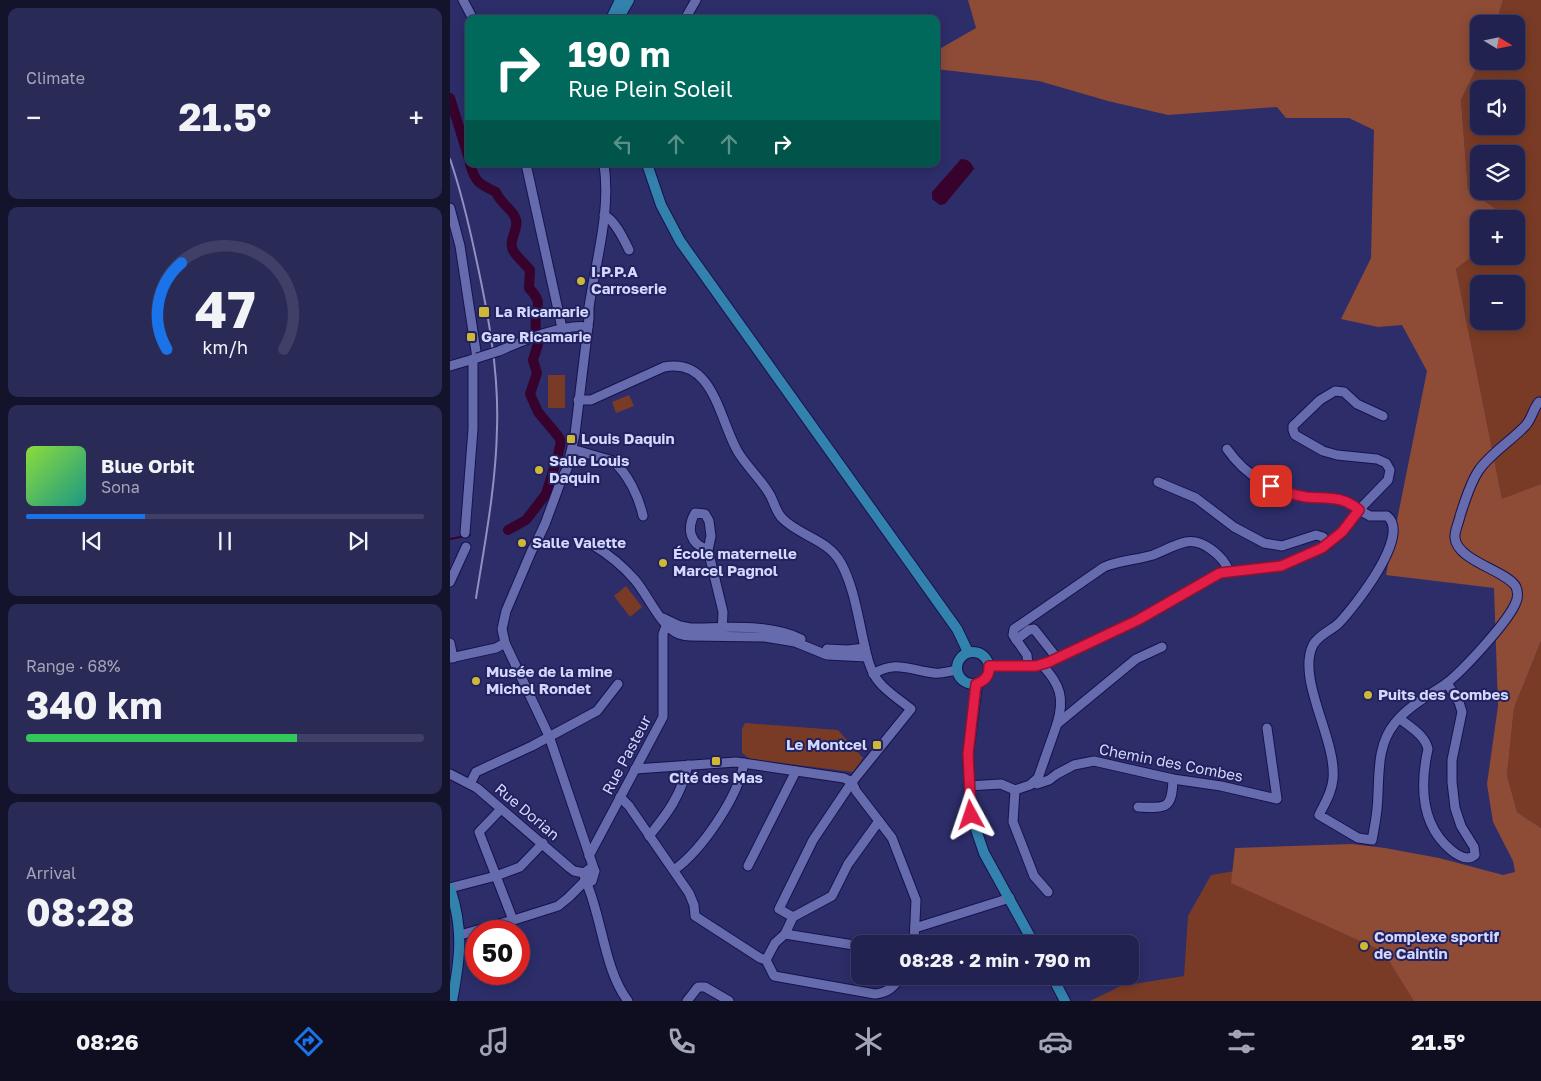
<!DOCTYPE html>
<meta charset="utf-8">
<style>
body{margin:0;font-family:"Golos Text",sans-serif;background:#2a2a57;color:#f1f3f6;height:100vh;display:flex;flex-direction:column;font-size:19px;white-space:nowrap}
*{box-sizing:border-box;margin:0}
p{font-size:16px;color:#a2a4b7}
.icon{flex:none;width:28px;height:28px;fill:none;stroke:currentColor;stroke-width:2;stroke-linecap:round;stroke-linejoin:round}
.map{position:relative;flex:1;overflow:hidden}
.panel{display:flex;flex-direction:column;gap:8px;padding:8px;background:#13132c;width:450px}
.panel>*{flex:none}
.hud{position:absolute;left:15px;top:15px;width:475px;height:152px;border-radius:10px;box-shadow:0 2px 12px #0003,0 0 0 1px #3f3f67;background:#00695c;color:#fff;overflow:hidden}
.needle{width:32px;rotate:100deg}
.fabs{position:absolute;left:1020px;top:15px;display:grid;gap:10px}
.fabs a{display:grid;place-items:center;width:55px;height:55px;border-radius:10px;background:#222250;box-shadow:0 2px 12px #0003,0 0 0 1px #3f3f67;font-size:25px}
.speed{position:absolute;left:15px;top:920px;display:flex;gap:10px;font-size:25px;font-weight:700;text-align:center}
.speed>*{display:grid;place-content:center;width:65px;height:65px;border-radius:50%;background:#222250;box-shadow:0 2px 12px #0003,0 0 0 1px #3f3f67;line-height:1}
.speed .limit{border:8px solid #d22;background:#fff;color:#111}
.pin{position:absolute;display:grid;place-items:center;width:42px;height:42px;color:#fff;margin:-21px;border-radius:10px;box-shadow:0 2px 8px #0006}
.me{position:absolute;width:55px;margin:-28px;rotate:355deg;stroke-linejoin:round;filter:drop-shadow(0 0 4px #0008)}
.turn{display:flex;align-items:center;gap:18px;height:105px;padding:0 20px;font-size:22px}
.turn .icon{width:65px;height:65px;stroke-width:2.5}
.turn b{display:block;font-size:35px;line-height:42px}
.lanes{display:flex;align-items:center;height:48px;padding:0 20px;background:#0003;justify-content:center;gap:25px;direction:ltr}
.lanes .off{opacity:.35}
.big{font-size:38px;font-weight:700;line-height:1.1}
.panel .card{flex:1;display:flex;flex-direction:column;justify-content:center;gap:8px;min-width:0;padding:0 18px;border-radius:10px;background:#2a2a57}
.panel .dial{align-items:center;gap:0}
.dial svg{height:130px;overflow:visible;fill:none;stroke:#3f3f67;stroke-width:7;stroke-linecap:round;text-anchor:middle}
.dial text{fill:#f1f3f6;stroke:none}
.song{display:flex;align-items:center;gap:15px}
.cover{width:60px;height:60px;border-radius:8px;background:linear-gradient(135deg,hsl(90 70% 55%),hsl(170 70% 35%))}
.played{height:5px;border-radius:2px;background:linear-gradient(90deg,#1a73e8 30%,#3f3f67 30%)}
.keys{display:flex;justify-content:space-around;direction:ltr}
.heat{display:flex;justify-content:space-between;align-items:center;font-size:28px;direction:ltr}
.charge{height:8px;border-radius:4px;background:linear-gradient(90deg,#34c759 68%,#3f3f67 0)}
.trip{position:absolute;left:401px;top:935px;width:288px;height:50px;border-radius:10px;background:#222250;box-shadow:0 2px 12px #0003,0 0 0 1px #3f3f67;font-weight:700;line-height:50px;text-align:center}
.tab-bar{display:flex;height:80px;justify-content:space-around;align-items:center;background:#0e0e20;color:#a2a4b7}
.tab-bar .icon{width:35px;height:35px}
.tab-bar .active{color:#1a73e8}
.tab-bar b{font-size:22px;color:#f1f3f6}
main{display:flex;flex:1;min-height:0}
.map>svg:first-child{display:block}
.green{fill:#793b25;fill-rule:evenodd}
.forest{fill:#8e4c36}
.water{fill:#37022b}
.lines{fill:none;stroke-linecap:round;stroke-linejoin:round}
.stream{stroke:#37022b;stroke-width:2}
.river{stroke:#37022b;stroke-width:10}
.minor-casing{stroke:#17124d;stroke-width:11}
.major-casing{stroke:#17124d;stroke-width:12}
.minor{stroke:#666bad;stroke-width:9}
.major{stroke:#3382ae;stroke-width:10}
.rail{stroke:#8e91c1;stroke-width:2}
.minor-bridge-casing{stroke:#17124d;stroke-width:11;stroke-linecap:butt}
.minor-bridge{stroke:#666bad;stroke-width:9}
.route-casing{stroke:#92132f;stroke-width:12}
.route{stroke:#e11d48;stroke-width:9}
.poi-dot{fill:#ceb837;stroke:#24225e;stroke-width:2}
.labels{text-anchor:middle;stroke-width:4;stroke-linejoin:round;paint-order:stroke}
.poi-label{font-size:15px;font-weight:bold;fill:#d3d8fe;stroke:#24225e;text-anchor:start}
.street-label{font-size:15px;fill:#d3d8fe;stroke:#24225e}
</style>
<main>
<section class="panel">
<div class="card"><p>Climate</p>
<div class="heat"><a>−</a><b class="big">21.5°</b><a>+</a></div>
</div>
<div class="card dial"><svg viewBox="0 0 100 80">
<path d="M14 69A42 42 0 1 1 86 69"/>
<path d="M14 69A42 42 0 0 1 23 16" stroke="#1a73e8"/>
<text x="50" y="56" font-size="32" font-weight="700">47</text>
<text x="50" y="72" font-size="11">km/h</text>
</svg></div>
<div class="card">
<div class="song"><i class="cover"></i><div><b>Blue Orbit</b><p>Sona</p></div></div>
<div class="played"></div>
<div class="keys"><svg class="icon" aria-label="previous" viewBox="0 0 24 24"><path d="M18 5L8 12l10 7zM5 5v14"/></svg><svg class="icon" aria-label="pause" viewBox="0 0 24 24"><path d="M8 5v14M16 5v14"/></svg><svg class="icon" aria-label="next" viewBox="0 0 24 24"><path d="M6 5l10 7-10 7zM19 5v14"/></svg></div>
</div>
<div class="card"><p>Range · 68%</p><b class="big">340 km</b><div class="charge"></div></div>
<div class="card"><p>Arrival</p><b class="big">08:28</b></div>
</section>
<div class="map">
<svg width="1091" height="1001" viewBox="0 0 1091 1001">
<rect width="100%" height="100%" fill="#2d2d6a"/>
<g class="green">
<path d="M1053,0H1091V484L1052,500L1006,269L1029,251V256H1066V219H1061L1018,190L1011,100L1030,61H1066V24H1046ZM1029,89H1066V126H1029ZM1029,154H1066V191H1029ZM1029,284H1066V321H1029Z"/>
<rect x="98" y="375" width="17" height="33"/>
<polygon points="179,395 184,406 166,413 162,402"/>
<polygon points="176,586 192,607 180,617 164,596"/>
<polygon points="1091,641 1091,828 1067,812 1057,775 1064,708"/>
<polygon points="295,723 388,730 413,758 403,772 300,759 292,753 292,729"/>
<polygon points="868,857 1091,1001 640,1001 671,986 734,976 738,916 761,875"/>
</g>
<polygon class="forest" points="518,0 1053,0 1046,24 1029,24 1030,61 1011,100 1018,190 1061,219 1029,219 1029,251 1006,269 1052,499 1091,484 1091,641 1064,708 1057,775 1067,812 1091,828 1091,1001 964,1001 933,951 781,883 785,848 902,844 935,848 989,858 1053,875 1065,872 1063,861 1043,822 1037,784 1048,706 1044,588 936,575 977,371 952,325 928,327 891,319 921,258 924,130 899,118 836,118 827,107 718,115 658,101 589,81 486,69 486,51 526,28"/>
<path class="water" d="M511,159C518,159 522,163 524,169L495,204L490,205L482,199V192Z"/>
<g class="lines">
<polyline class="stream" points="0,539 20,535"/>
<g class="river">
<polyline points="0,98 19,159"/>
<path d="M20,164C25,182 29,184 46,192C50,203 61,208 65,217C71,229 56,240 64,252C68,258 75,264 80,270L79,288C90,300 89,302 86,317C85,322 86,328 86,333"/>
<polyline points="58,530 76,520 96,494 108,455 111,441 108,436 88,412 80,394 87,373 83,360 89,341"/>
</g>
<defs>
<g id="minor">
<polyline points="13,0 23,19"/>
<polyline points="235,19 246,0"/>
<polyline points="76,164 112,328"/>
<polyline points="0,208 10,246 27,358 0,366"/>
<path d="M154,215C165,220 174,240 179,250"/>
<path d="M49,351C72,341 114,323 138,327"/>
<path d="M128,400H141L214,367C264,357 269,420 288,452C297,467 311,479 320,495C324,502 326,512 332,518C349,536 378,539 391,563C404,587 408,617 414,643C417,657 420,671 429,682C437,692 450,700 461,709L402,782L363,840L329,909L343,917"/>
<path d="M122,449L163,461C178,474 189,497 193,516"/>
<path d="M777,449C795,475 825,494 858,497C877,499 893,495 909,510L938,480L940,470L936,463L927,459L887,455L873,451L845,435L843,430V426L870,400L885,391L894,392L907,404L933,416"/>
<polyline points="708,482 746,498 784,527 814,543 832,546 866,535 873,537 878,544"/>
<polyline points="15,533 23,429 23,359"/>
<path d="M143,545C158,554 173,566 185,580C198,595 211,627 229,634C232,635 237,636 240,636L315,637L345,642L377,655L417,657"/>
<path d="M258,550C240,544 236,529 245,513L255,514L259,521L261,536L258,550L273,612L272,634"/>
<polyline points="0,582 16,547"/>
<path d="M213,618L230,626L240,628C276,628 319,623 351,639"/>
<polyline points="566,640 579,630 584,629 603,653 605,659"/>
<polyline points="0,643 3,658"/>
<polyline points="377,649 398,650 415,648"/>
<polyline points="0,658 46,648 55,643"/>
<path d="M578,665L577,655L563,635L564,629L654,567C670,560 687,560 703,555C714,551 725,544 736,542C753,539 773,556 779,571"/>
<path d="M592,665C610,684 615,698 607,724"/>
<path d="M539,666H586L599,662L688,620L770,573L831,566L873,548L892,533L909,510L920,516H937C962,535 904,607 889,623C881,631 869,634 863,645C846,679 887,740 883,779C882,792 875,803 869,815L908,838L922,840C924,830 926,819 927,809C930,780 925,747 945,723C958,706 980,695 997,683L1009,702L1012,712L1002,760V782L1005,808L1011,826L1024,847L1025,855L1022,857C1015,860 1007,855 1001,850C971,825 970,785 978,749C975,735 960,727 949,718"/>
<path d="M423,674C446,660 459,670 484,673C491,674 500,671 507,670"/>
<path d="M997,683C1014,669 1059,621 1066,602C1068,598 1068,591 1066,587C1058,571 1007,561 1005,538C1004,532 1009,522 1010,516C1015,501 1020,483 1029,470C1040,454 1062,440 1076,425C1082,418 1083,409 1089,402"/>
<polyline points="185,769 286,762 394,778 402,782 406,791 442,838 466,900 464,942 462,944"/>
<polyline points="0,774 27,788 120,868 124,871 134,873"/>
<polyline points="584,782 587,784 599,780 607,774 624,765 644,761 723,779 771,786 827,799 817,728"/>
<polyline points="20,784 26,772 82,746 147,711 168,684"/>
<polyline points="518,786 551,784 565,790 580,785 588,778 607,724 686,659 712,647"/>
<polyline points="565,790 563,822 565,827 584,876 598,892"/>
<polyline points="170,797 179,806 239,893 244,905 245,916 310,958 316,960"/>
<path d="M688,807C716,808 722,810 723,779"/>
<polyline points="51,809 29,832 63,920"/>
<path d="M199,836C218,813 231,795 238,765"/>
<polyline points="139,856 213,717 213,634 218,621"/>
<polyline points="298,866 346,771"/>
<polygon points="141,868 145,871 142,881 137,884 135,881 134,873"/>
<path d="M144,869L99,736L55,643L52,629L56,611L82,550L87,541L95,524L112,478L117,469L125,434L139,318V307C146,260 161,212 154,164"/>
<path d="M224,870C252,850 288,797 294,763"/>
<path d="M137,884C152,919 155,972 178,1001"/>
<polyline points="0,888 46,876 70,867 93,843"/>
<polyline points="465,928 560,898"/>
<polyline points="335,934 343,917 382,896 398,864 429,821"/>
<polyline points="10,935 67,919 108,906 118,898 135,881"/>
<path d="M316,960L324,976L425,994C436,993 446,987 449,976"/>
<polyline points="316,960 325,943 335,934 410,946"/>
<polyline points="237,1001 248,987 255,987 279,1001"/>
</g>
<g id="major">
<polyline points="161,19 170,0"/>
<polyline points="168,19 179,0"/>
<polyline points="197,164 211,205 230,241 507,629 518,652"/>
<circle cx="523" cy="668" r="16"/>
<polyline points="527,684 518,754 521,815 534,853 584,944"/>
<path d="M0,888C14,930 10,959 2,1001"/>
<polyline points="602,976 615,1001"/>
</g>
</defs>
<use href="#minor" class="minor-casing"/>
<use href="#major" class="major-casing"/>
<use href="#minor" class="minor"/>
<use href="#major" class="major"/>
<path class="rail" d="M0,159C11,191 19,225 26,258C38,313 49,371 47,428C46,485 35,542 26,598"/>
<defs>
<polyline id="minor-bridge" points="27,358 49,351"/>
</defs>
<use href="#minor-bridge" class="minor-bridge-casing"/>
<use href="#minor-bridge" class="minor-bridge"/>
</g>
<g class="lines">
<defs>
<path id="route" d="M521,815L518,754L526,684C535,681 540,675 539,666H586L599,662L688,620L770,573L831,566L872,548L892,532L909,510C892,495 876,499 856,497C843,495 832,491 821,486"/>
</defs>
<use href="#route" class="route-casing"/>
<use href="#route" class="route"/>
</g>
<g class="poi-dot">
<circle cx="131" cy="281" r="5"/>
<rect x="28" y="306" width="12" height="12" rx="2.5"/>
<rect x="16" y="332" width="10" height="10" rx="2.5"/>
<rect x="116" y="434" width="10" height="10" rx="2.5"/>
<circle cx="89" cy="470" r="5"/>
<circle cx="72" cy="543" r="5"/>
<circle cx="213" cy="563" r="5"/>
<circle cx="26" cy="681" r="5"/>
<circle cx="918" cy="695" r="5"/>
<rect x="422" y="740" width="10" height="10" rx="2.5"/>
<rect x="261" y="756" width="10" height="10" rx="2.5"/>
<circle cx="914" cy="946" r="5"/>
</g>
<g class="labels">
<g class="poi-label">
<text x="141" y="277">I.P.P.A<tspan x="141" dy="17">Carroserie</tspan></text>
<text x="45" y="317">La Ricamarie</text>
<text x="31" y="342">Gare Ricamarie</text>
<text x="131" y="444">Louis Daquin</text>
<text x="99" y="466">Salle Louis<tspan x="99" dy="17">Daquin</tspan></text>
<text x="82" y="548">Salle Valette</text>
<text x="223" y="559">École maternelle<tspan x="223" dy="17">Marcel Pagnol</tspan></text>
<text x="36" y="677">Musée de la mine<tspan x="36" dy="17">Michel Rondet</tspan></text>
<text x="928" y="700">Puits des Combes</text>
<text x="417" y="750" text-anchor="end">Le Montcel</text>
<text x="266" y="783" text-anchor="middle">Cité des Mas</text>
<text x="924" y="942">Complexe sportif<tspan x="924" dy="17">de Caintin</tspan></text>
</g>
<g class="street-label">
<text transform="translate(177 755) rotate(-62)" y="5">Rue Pasteur</text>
<text transform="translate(721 763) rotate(11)" y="5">Chemin des Combes</text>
<text transform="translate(77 812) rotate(40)" y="5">Rue Dorian</text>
</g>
</g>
</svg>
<div class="fabs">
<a><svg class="needle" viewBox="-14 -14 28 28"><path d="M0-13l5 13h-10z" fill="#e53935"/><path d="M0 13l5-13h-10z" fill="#a2a4b7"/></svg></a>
<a><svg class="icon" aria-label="sound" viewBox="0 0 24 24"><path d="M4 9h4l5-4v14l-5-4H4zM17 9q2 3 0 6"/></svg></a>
<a><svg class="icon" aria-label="layers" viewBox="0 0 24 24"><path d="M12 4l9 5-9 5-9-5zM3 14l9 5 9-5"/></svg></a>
<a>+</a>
<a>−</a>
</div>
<div class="speed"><div class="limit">50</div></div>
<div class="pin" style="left:821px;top:486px;background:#d93025"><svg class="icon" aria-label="arrive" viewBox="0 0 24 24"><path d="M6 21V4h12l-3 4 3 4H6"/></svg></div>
<svg class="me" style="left:521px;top:815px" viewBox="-20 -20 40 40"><path d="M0-17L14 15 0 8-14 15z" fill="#e11d48" stroke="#fff" stroke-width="4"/></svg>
<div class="trip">08:28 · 2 min · 790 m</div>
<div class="hud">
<div class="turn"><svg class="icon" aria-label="right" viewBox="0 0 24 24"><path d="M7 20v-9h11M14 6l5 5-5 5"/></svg><div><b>190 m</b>Rue Plein Soleil</div></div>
<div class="lanes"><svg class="icon off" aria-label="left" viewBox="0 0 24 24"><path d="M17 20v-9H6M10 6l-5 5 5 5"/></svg><svg class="icon off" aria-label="ahead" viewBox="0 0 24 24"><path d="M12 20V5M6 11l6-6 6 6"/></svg><svg class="icon off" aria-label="ahead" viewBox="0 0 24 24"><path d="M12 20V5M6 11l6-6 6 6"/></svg><svg class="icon" aria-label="right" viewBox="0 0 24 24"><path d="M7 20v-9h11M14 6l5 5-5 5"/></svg></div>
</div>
</div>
</main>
<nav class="tab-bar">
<b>08:26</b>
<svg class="icon active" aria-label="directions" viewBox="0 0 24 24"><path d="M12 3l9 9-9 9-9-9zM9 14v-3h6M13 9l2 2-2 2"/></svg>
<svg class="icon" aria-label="music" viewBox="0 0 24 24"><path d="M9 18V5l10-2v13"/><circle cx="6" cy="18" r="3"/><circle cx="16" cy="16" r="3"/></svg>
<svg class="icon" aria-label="phone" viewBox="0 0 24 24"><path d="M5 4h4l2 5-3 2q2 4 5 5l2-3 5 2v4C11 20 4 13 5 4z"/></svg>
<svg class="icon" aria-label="climate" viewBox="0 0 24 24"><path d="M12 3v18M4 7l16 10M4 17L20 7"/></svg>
<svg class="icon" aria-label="car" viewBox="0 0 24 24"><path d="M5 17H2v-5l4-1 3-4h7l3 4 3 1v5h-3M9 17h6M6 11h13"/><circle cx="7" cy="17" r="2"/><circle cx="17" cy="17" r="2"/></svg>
<svg class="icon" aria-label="filters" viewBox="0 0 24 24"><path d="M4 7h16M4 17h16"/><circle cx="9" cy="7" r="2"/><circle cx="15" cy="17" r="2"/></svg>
<b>21.5°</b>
</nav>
